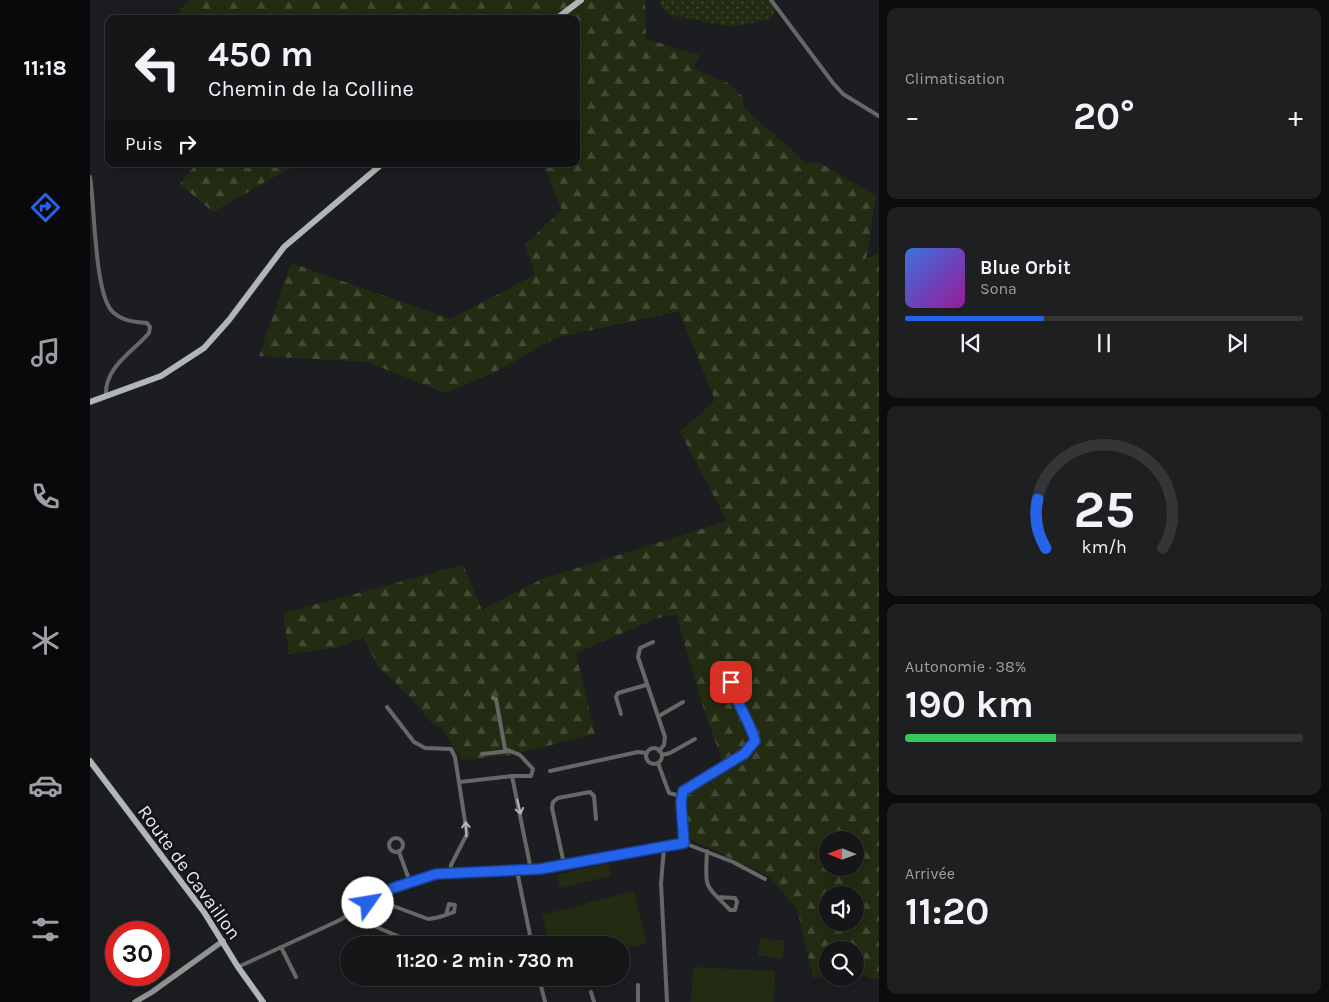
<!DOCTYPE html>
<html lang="fr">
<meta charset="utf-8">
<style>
body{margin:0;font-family:Karla,sans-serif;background:#1e1f21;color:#f1f3f6;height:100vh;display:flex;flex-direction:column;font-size:19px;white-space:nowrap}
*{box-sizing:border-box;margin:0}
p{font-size:16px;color:#9d9fa2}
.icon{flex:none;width:28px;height:28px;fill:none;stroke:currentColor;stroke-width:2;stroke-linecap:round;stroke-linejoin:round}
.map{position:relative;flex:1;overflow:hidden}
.sheet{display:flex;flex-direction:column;gap:8px;padding:8px;background:#0c0c0d;width:450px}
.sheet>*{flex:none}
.top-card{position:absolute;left:15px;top:15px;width:475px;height:152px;border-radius:10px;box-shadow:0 2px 12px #0003,0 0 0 1px #343537;background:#151618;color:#f1f3f6;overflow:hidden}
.needle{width:32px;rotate:271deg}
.buttons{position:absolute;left:729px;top:831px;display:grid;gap:10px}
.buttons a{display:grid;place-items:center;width:45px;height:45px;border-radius:50%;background:#151618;box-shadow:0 2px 12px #0003,0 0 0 1px #343537;font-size:25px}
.speed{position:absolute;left:15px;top:921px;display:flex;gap:10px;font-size:25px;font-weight:700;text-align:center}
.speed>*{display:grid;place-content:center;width:65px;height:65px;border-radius:50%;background:#151618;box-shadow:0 2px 12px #0003,0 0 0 1px #343537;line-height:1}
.speed .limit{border:8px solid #d22;background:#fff;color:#111}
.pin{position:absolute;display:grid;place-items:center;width:42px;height:42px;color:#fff;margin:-21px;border-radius:10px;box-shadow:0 2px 8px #0006}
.me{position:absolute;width:55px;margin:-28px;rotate:58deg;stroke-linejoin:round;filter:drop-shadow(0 0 4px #0008)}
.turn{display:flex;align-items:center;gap:18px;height:105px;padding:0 20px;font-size:22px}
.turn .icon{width:65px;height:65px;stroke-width:2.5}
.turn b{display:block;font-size:35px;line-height:42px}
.then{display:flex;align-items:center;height:48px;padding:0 20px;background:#0003;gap:10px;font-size:19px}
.big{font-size:38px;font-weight:700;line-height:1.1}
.sheet .tile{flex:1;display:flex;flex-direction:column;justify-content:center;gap:8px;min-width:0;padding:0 18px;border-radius:10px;background:#1e1f21}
.sheet .dial{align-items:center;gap:0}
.dial svg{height:130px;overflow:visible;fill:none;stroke:#343537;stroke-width:7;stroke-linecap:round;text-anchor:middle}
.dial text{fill:#f1f3f6;stroke:none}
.song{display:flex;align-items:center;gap:15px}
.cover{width:60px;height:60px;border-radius:8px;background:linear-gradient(135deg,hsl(220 70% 55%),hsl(300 70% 35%))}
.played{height:5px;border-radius:2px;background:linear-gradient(90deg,#2563eb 35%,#343537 35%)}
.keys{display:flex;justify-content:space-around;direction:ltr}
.heat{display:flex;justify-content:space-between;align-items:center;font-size:28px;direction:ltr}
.charge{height:8px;border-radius:4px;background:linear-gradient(90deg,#34c759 38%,#343537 0)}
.trip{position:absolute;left:250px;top:936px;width:290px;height:50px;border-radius:25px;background:#151618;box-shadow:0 2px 12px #0003,0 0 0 1px #343537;font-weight:700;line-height:50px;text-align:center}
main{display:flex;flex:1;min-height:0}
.tab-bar{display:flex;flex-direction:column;width:90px;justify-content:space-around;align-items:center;background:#08090a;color:#9d9fa2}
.tab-bar .icon{width:35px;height:35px}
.tab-bar .on{color:#2563eb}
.tab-bar b{font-size:22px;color:#f1f3f6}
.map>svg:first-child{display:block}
.grass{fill:url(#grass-dots)}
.forest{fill:url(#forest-firs);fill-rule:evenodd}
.pitch{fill:#232c12}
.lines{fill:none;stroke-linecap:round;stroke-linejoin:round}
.street{stroke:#666868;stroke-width:4}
.secondary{stroke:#909493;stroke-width:5.5}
.primary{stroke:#b0b5b5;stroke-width:6}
.oneway{stroke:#b3b4b6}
.route-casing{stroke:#184099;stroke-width:12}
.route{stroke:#2563eb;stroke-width:9}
.labels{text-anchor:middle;stroke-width:5;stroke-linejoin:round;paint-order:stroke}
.street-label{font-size:19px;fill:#e6e7ea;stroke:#121417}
</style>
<main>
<nav class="tab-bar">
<b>11:18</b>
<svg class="icon on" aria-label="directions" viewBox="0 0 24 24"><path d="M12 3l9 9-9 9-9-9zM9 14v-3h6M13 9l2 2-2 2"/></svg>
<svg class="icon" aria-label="music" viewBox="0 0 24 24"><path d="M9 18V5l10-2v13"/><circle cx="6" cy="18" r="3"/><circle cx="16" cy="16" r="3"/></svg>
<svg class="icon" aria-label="phone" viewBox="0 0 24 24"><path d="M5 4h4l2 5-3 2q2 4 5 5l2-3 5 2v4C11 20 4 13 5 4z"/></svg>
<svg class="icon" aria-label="climate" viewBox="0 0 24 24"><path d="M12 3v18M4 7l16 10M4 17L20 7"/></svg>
<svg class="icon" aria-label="car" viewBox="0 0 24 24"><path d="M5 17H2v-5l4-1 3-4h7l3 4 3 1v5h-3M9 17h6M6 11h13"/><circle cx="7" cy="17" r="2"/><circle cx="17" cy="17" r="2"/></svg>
<svg class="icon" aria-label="filters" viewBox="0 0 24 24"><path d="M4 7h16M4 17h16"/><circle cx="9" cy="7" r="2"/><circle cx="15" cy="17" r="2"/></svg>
</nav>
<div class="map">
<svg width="789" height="1002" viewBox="0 0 789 1002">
<defs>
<pattern id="grass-dots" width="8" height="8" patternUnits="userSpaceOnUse" patternTransform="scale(1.25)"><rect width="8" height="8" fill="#232c12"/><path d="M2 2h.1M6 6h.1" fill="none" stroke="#434b35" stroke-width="1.8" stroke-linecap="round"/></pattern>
<pattern id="forest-firs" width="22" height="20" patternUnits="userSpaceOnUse" patternTransform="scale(1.25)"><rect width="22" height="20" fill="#232c12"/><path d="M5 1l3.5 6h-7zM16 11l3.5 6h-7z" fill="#434b35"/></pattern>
</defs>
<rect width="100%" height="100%" fill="#1c1d20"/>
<polygon class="grass" points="570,0 679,0 686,9 681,19 643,27 579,15 572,8"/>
<g class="forest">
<path d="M100,0H555L556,39L609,55L604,69L638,83L653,97V107L716,163H730L786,196L776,260L789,252V980L765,973V950H738L737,976L723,978L707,909L680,877L598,838L596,794L636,771L612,704L586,615L568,618L486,653L505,734L421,755L372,760L351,728L340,721L321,698L288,666L273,637L246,648L199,654L193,613L373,565L392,610L452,579L637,521L590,432L625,400L589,311L465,338L411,369L356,393L277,362L169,356L201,263L360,319L445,275L435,244L472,210L453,164H486V19H81ZM738,840H765V868H738ZM738,895H765V922H738Z"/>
<polygon points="106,164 207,164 123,212 90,184"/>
</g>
<g class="pitch">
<polygon points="518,863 521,876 470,888 467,875"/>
<polygon points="544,891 557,943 531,950 531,945 460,945 452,915"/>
<polygon points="671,938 695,941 692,959 668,955"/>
<polygon points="603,967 685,971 684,1002 601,1002"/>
</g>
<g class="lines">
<g class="street">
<polyline points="681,0 743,83 753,94 789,116"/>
<path d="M0,177C5,205 4,298 24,313C33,321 45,322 57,323L60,327L59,333C43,352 14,367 16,396"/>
<polyline points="563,642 550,648 548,657 575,737 574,745 569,751"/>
<polyline points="403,698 406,699 415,749 430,755 443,769 441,776 422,776"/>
<polyline points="297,707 324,742 335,748 361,749 365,757 377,834 361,865 361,872"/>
<polyline points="531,714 526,697 528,693 556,685"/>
<polyline points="569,716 593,702"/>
<circle cx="564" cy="756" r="8"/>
<polyline points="392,754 419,751"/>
<polyline points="572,755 580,753 605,739"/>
<polyline points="568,763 579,793 591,796"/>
<polyline points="460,771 548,752 557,753"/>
<polyline points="370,782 422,776 441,870"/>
<circle cx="306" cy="845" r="7"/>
<path d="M594,843L591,802L593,791L654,754L665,741C661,721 633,688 643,669L648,670L650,677L642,690"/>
<polyline points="574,848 571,883 577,1002"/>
<path d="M617,851C615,890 614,883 640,910H645L647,902L645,898L627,897"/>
<polyline points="309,852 320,882"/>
<polyline points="474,864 462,808 463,802 468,798 500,792 504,796 506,819"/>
<polyline points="427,871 442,945"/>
<path d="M289,896L298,904L338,919C347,919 356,915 364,912L365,905L359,904L356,915"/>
<polyline points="262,914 265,918 329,945"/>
<polyline points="191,947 206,977"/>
<polyline points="148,967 250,920 294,892 347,874 450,869 594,843 643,862 675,879"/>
<polyline points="449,978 455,1002"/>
<polyline points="548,985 548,1002"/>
<polyline points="501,992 504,1002"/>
</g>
<polyline class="secondary" points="45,1002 62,992 133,941"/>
<g class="primary">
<polyline points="466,19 491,0"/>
<polyline points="0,402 71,376 114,348 139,320 194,247 292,164"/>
<polyline points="0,761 114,912 148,967 173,1002"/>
</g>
</g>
<defs><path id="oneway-shaft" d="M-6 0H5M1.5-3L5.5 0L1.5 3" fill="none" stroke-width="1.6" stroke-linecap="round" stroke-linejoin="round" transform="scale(1.25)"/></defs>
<g class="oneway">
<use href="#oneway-shaft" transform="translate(429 807) rotate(77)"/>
<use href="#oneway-shaft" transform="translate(376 829) rotate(-93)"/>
</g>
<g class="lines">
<defs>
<path id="route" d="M278,903L303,888L346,874L450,869L594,843L591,802L593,791L654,754L665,741C660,720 645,703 641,682"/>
</defs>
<use href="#route" class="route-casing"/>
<use href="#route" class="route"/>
</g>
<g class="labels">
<g class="street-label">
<text transform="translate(100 872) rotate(54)" y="7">Route de Cavaillon</text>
</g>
</g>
</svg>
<div class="buttons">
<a><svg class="needle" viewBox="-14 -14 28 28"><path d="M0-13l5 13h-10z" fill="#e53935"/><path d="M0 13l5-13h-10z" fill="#9d9fa2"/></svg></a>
<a><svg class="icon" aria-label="sound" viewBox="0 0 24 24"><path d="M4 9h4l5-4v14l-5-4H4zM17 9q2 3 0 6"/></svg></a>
<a><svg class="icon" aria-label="search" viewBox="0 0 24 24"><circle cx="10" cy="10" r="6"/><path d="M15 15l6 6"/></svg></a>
</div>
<div class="speed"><div class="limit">30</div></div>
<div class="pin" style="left:641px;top:682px;background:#d93025"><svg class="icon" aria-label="arrive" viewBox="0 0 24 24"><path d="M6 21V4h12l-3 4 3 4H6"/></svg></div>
<svg class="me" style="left:278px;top:903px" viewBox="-20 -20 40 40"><circle r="19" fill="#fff"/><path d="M0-13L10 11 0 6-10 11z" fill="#2563eb"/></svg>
<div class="trip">11:20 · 2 min · 730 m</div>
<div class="top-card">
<div class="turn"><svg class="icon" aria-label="left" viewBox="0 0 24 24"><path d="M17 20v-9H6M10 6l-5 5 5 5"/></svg><div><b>450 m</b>Chemin de la Colline</div></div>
<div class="then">Puis<svg class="icon" aria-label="right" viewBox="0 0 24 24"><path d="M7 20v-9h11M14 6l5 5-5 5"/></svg></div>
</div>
</div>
<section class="sheet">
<div class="tile"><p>Climatisation</p>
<div class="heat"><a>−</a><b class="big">20°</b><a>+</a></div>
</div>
<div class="tile">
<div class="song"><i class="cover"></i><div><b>Blue Orbit</b><p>Sona</p></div></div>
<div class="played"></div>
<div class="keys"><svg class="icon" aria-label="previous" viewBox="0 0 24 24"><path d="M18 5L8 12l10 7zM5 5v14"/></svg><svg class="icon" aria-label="pause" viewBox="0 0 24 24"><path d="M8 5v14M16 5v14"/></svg><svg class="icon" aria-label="next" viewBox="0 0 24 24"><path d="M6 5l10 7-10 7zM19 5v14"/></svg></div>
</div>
<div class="tile dial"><svg viewBox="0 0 100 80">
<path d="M14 69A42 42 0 1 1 86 69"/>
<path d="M14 69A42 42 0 0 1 9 39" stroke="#2563eb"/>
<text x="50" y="56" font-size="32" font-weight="700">25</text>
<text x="50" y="72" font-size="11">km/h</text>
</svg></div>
<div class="tile"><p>Autonomie · 38%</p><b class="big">190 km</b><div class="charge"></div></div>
<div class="tile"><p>Arrivée</p><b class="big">11:20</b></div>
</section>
</main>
